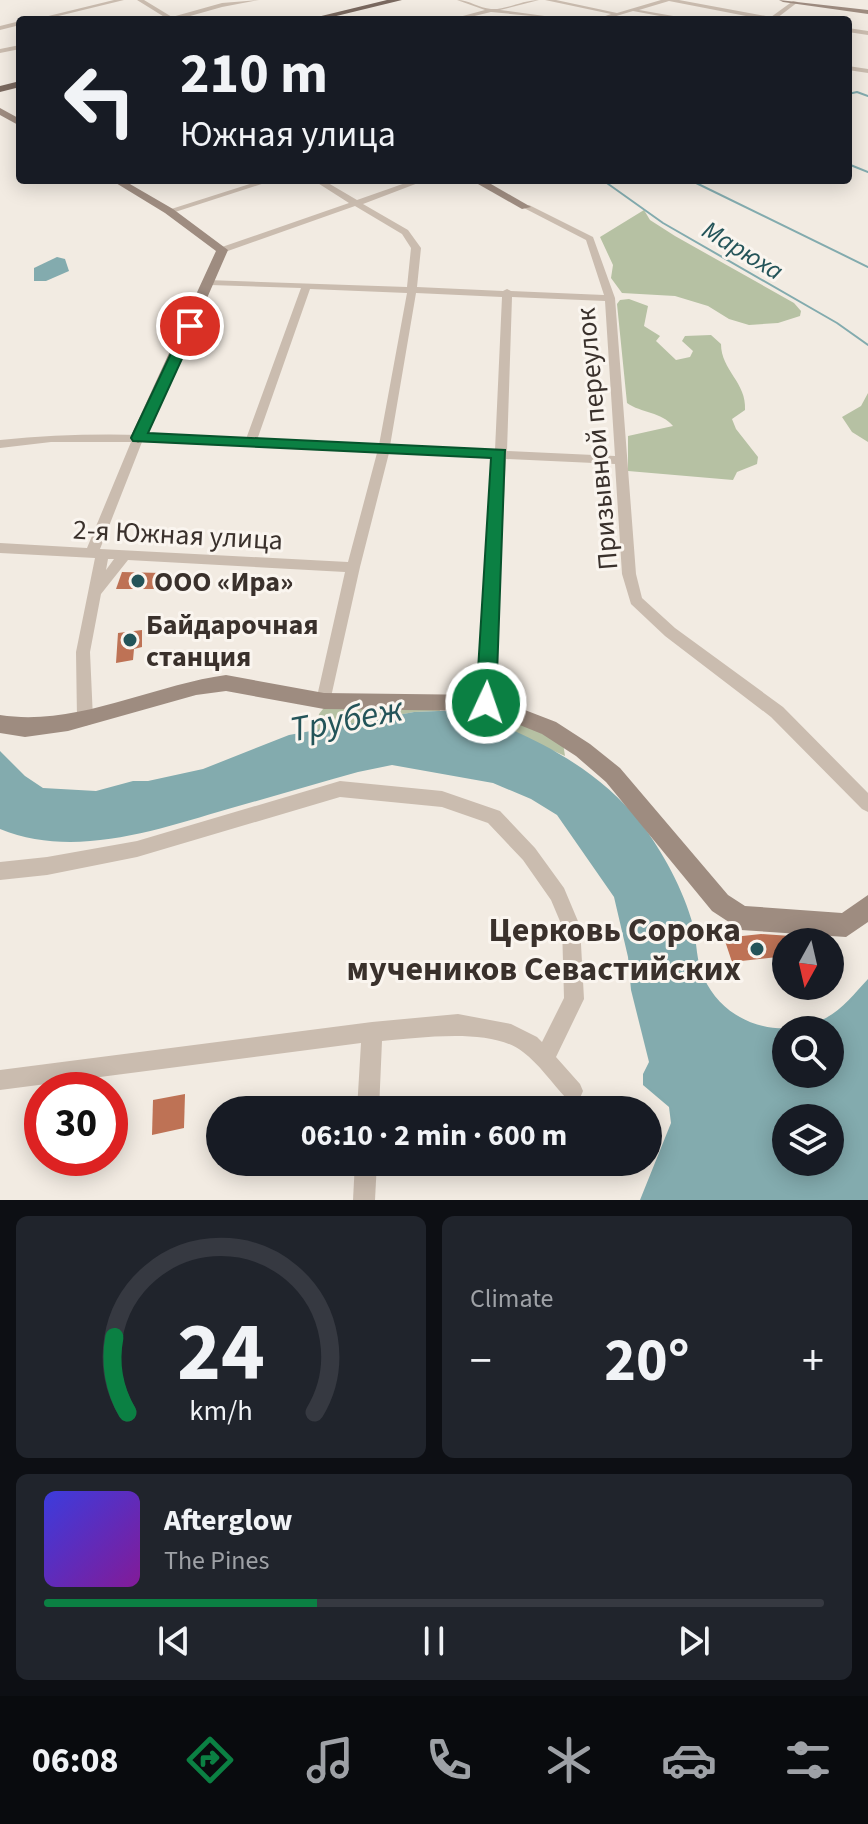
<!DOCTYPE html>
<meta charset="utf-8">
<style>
body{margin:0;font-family:"Source Sans 3",sans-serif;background:#20242c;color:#f1f3f6;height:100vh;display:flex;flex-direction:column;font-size:30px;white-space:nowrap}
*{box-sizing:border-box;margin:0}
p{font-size:26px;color:#9ea1a6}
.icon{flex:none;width:44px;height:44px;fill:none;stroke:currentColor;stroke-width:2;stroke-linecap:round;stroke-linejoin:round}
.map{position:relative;height:1200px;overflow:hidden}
.panel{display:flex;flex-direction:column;gap:16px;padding:16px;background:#0d0f14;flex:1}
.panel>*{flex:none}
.hud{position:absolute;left:16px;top:16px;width:836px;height:168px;border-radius:8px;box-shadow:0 4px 20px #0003;background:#171b24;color:#f1f3f6;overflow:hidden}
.needle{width:52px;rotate:188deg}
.controls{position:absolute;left:772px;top:928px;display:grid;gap:16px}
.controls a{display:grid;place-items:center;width:72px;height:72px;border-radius:50%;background:#171b24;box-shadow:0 4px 20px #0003;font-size:40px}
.speed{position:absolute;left:24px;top:1072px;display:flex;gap:16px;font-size:40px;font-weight:700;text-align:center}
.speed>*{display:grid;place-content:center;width:104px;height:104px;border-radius:50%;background:#171b24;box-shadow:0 4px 20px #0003;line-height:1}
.speed .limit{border:12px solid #d22;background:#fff;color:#111}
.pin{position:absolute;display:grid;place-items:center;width:68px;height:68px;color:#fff;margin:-34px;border:4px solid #fff;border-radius:50%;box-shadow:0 2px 8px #0007}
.me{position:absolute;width:88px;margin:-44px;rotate:3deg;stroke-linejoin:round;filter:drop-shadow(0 0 6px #0008)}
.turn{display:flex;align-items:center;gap:28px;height:168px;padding:0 32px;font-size:36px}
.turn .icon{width:104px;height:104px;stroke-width:2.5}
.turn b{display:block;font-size:56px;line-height:68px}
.big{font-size:60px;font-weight:700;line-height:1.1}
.panel .card{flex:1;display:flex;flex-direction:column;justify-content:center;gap:12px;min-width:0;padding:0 28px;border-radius:12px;background:#20242c}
.panel .dial{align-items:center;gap:0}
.dial svg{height:208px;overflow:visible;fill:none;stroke:#363941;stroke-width:7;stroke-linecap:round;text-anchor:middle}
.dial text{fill:#f1f3f6;stroke:none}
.song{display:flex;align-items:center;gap:24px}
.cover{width:96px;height:96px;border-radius:12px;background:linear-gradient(135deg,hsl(240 70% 55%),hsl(290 70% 35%))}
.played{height:8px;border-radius:4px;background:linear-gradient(90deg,#0b8043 35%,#363941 35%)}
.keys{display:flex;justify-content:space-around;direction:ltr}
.heat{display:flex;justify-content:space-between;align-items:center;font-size:44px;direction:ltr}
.panel .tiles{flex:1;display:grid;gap:16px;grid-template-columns:1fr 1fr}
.card:last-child{grid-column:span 2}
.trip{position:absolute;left:206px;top:1096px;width:456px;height:80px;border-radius:40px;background:#171b24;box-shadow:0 4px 20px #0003;font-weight:700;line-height:80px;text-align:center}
.tab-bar{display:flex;height:128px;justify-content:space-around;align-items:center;background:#090b0e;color:#9ea1a6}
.tab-bar .icon{width:56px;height:56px}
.tab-bar .selected{color:#0b8043}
.tab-bar b{font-size:36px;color:#f1f3f6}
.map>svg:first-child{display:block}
.green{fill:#b6c1a3}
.water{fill:#83abae;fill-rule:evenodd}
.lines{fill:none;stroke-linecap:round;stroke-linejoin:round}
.stream{stroke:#83abae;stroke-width:2}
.building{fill:#be7255}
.street{fill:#cabcaf;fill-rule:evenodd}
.secondary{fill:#9e8c80;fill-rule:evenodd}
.primary{fill:#7a695f;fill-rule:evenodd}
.route{fill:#0b8043;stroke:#07532c;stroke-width:2}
.poi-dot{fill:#245459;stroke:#faf5ef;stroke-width:3}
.labels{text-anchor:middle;stroke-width:6;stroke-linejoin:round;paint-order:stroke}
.far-water-label{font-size:26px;font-style:italic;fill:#245459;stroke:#faf5ef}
.street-label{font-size:28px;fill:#3a312c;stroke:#faf5ef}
.poi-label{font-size:28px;font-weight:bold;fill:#3a312c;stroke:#faf5ef;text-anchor:start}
.near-poi-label{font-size:34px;font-weight:bold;fill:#3a312c;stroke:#faf5ef;text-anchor:end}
.near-water-label{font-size:36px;font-style:italic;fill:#245459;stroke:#faf5ef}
</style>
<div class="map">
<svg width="868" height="1200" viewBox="0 0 868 1200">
<rect width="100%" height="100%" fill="#f2ebe2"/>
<g class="green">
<polygon points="644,210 650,220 675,236 794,303 801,311 800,316 778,323 749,325 729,319 708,306 675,296 622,293 611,278 613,265 600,237"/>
<path d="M629,299L648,306L644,326L660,336L656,341L676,360L690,357L693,351L682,341L685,336L711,335L721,344C721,370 747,383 745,410L732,419L736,429L758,457L757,464L737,472L733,480L628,471V436L673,426C662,412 641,413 627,403L617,304L620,300Z"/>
<polygon points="868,393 868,442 852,432 842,417 861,406"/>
<polygon points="438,706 440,711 414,712 316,731 319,714 323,709"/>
<polygon points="462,710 493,711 563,743 565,756"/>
</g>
<g class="water">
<polygon points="57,257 65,259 69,271 46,281 34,281 34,268"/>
<path d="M462,710C527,733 596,766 640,822C662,850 684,891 693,925C697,942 696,962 704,978C723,1021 774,1039 817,1022C839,1014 853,995 868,979V1200H640L671,1123L669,1107L643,1085V1074L649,1062L631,990L628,957L614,897L557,815L531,799L493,783L392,765L358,772C315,784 271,797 228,809C156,830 74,859 0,829V751L25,776L43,788L96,791L133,781H148L203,769L289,735L414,712ZM786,1030H830V1074H786ZM786,1118H830V1162H786Z"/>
</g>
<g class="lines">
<g class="stream">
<polyline points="848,94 857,92 868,96"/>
<polyline points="848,164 868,172"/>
<polyline points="690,180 868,267"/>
<polyline points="604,181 663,223 837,323 868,345"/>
</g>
</g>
<g class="building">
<polygon points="122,572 161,573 156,589 116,589"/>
<polygon points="142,630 142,647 134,649 133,660 116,663 118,633"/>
<polygon points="761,934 805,937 807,942 786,942 786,956 732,962 724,938"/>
<polygon points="185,1094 184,1128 152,1135 153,1100"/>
</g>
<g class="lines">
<g class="street">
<polygon points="114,0 124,0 42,20 32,20"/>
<polygon points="137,0 144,0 172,17 222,3 259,0 222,7 176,20 163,20 166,18"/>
<path d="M457,0C469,0 479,8 491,9C506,10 523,0 539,0L500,10L574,20L491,12L458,20H448L485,10Z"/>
<polygon points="545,0 556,0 617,13 661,0 679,0 771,17 793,1 798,2 777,18 784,20 767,20 669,1 639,10 679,17 681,20 633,11 603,20 594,20 611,14"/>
<polygon points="20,21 20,25 0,30 0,26"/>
<polygon points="848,28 868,31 868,35 848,32"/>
<polygon points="20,45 20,49 0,53 0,49"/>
<polygon points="848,66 868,69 868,73 848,70"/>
<polygon points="262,180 274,180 172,213 165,211"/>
<path d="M313,180H323L357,200L414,180H426L363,204L408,230L421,248L417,287L503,291L507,289L511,291L604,295L586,240L522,207L529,205L593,237L615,298L636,574L642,598L675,628L783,707L868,793V812L862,809L771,717L665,636L631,604L622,574L615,464L506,459L494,703L491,708L486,709L481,708L478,703L495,458L389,453L360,567L329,706L324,707L319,706L316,701L345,572L128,560L101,594L90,652L93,719L91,724L85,726L79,724L77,719L76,652L95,558L0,553V543L87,548L131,442H51L0,448V440C82,431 163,435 246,439L301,288L210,285L207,284V280L407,287L411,248L402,234L355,206L225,252H219V248L349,203ZM310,289L407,293L379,445L257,440ZM416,293L502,297L495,450L390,446ZM512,297L605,301L615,456L507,451ZM142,442L377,453L348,562L100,549ZM108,559H114L106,570Z"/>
<path d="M340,781L442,791L500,811L535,848L564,888L580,926L584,999L556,1057L580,1084L583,1091L580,1098L573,1101L566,1098C552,1083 539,1064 523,1052C492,1027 419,1038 382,1041L379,1110H357L361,1043L0,1090V1070L372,1022L458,1014L511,1024L537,1037L542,1042L564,998L562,926L551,900L523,860L488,823L442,807L340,797L137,857L47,875L0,880V862L47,857L137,841Z"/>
<polygon points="355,1162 377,1162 375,1200 353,1200"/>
</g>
<g class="secondary">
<polygon points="779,0 868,10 868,14 783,2"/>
<polygon points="0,108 20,119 20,126 0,115"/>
<polygon points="111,180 123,180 173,209 228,250 146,438 138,443 130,438 216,251 165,213"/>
<polygon points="471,180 484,180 531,207 522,209"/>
<path d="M226,675L324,693L486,695L556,722L590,744L620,768L728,895L745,906L842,913L868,895V922L846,937L741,930L712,911L606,782L576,756L542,734L485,711L324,709L226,691L196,695L68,731L25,737L0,733V715C76,727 152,685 226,675Z"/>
</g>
<g class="primary">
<polygon points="387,0 402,0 320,20 305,20"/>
<polygon points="20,81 20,87 0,92 0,86"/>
</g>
</g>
<polygon class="route" points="190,322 197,326 148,433 505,450 496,703 493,709 486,712 478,709 476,703 491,458 133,441 131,438 184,326"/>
<g class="poi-dot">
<circle cx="138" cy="581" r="8"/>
<circle cx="130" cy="640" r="8"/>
<circle cx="757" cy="949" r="8"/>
</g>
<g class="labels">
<g class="far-water-label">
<text transform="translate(743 250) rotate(31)" y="9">Марюха</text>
</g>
<g class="street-label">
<text transform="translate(596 439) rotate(-95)" y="10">Призывной переулок</text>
<text transform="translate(178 534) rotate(3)" y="10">2-я Южная улица</text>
</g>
<g class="poi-label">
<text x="154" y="591">ООО «Ира»</text>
<text x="146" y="634">Байдарочная<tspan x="146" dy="32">станция</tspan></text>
</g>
<g class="near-poi-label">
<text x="741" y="941">Церковь Сорока<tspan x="741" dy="39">мучеников Севастийских</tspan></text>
</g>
<g class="near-water-label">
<text transform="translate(346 718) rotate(-11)" y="13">Трубеж</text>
</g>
</g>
</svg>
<div class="controls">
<a><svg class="needle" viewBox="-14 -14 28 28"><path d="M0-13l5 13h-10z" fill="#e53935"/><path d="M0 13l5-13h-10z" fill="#9ea1a6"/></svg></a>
<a><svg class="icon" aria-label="search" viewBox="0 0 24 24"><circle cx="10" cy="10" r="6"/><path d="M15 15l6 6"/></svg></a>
<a><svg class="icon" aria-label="layers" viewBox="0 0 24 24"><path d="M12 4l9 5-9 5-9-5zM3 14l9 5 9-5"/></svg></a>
</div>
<div class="speed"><div class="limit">30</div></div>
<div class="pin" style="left:190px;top:326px;background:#d93025"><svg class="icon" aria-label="arrive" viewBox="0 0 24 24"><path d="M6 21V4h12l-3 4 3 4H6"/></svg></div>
<svg class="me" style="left:486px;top:703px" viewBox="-20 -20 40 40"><circle r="17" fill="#0b8043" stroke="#fff" stroke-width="3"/><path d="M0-11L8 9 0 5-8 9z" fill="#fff"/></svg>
<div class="trip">06:10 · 2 min · 600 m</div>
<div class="hud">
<div class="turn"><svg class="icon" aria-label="left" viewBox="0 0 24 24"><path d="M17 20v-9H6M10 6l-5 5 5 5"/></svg><div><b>210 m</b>Южная улица</div></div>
</div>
</div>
<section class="panel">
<div class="tiles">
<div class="card dial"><svg viewBox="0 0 100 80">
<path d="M14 69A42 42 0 1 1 86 69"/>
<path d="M14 69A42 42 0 0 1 9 40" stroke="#0b8043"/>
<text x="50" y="56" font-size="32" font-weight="700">24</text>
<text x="50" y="72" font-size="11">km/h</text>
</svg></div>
<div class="card"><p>Climate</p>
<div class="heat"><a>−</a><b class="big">20°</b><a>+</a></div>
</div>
<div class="card">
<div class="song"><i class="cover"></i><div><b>Afterglow</b><p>The Pines</p></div></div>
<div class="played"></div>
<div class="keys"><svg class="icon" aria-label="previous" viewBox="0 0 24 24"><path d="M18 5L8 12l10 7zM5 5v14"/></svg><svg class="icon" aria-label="pause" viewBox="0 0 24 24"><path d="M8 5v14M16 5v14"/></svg><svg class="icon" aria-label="next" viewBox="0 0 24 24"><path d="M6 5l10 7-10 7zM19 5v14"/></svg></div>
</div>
</div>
</section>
<nav class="tab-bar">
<b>06:08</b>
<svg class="icon selected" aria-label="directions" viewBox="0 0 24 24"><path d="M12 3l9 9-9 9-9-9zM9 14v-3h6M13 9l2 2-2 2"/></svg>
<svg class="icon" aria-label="music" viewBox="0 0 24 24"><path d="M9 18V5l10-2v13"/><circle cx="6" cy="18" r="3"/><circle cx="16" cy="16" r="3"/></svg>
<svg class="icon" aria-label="phone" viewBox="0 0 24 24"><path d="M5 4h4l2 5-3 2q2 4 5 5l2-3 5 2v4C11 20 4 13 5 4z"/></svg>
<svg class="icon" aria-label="climate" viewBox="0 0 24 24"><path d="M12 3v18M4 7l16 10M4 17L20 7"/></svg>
<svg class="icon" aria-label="car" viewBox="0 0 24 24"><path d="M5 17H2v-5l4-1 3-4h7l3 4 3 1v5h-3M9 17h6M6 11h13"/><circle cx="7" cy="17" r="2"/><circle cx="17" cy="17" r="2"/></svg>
<svg class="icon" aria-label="filters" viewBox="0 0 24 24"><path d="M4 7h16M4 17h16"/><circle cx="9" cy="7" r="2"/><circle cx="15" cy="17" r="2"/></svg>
</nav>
